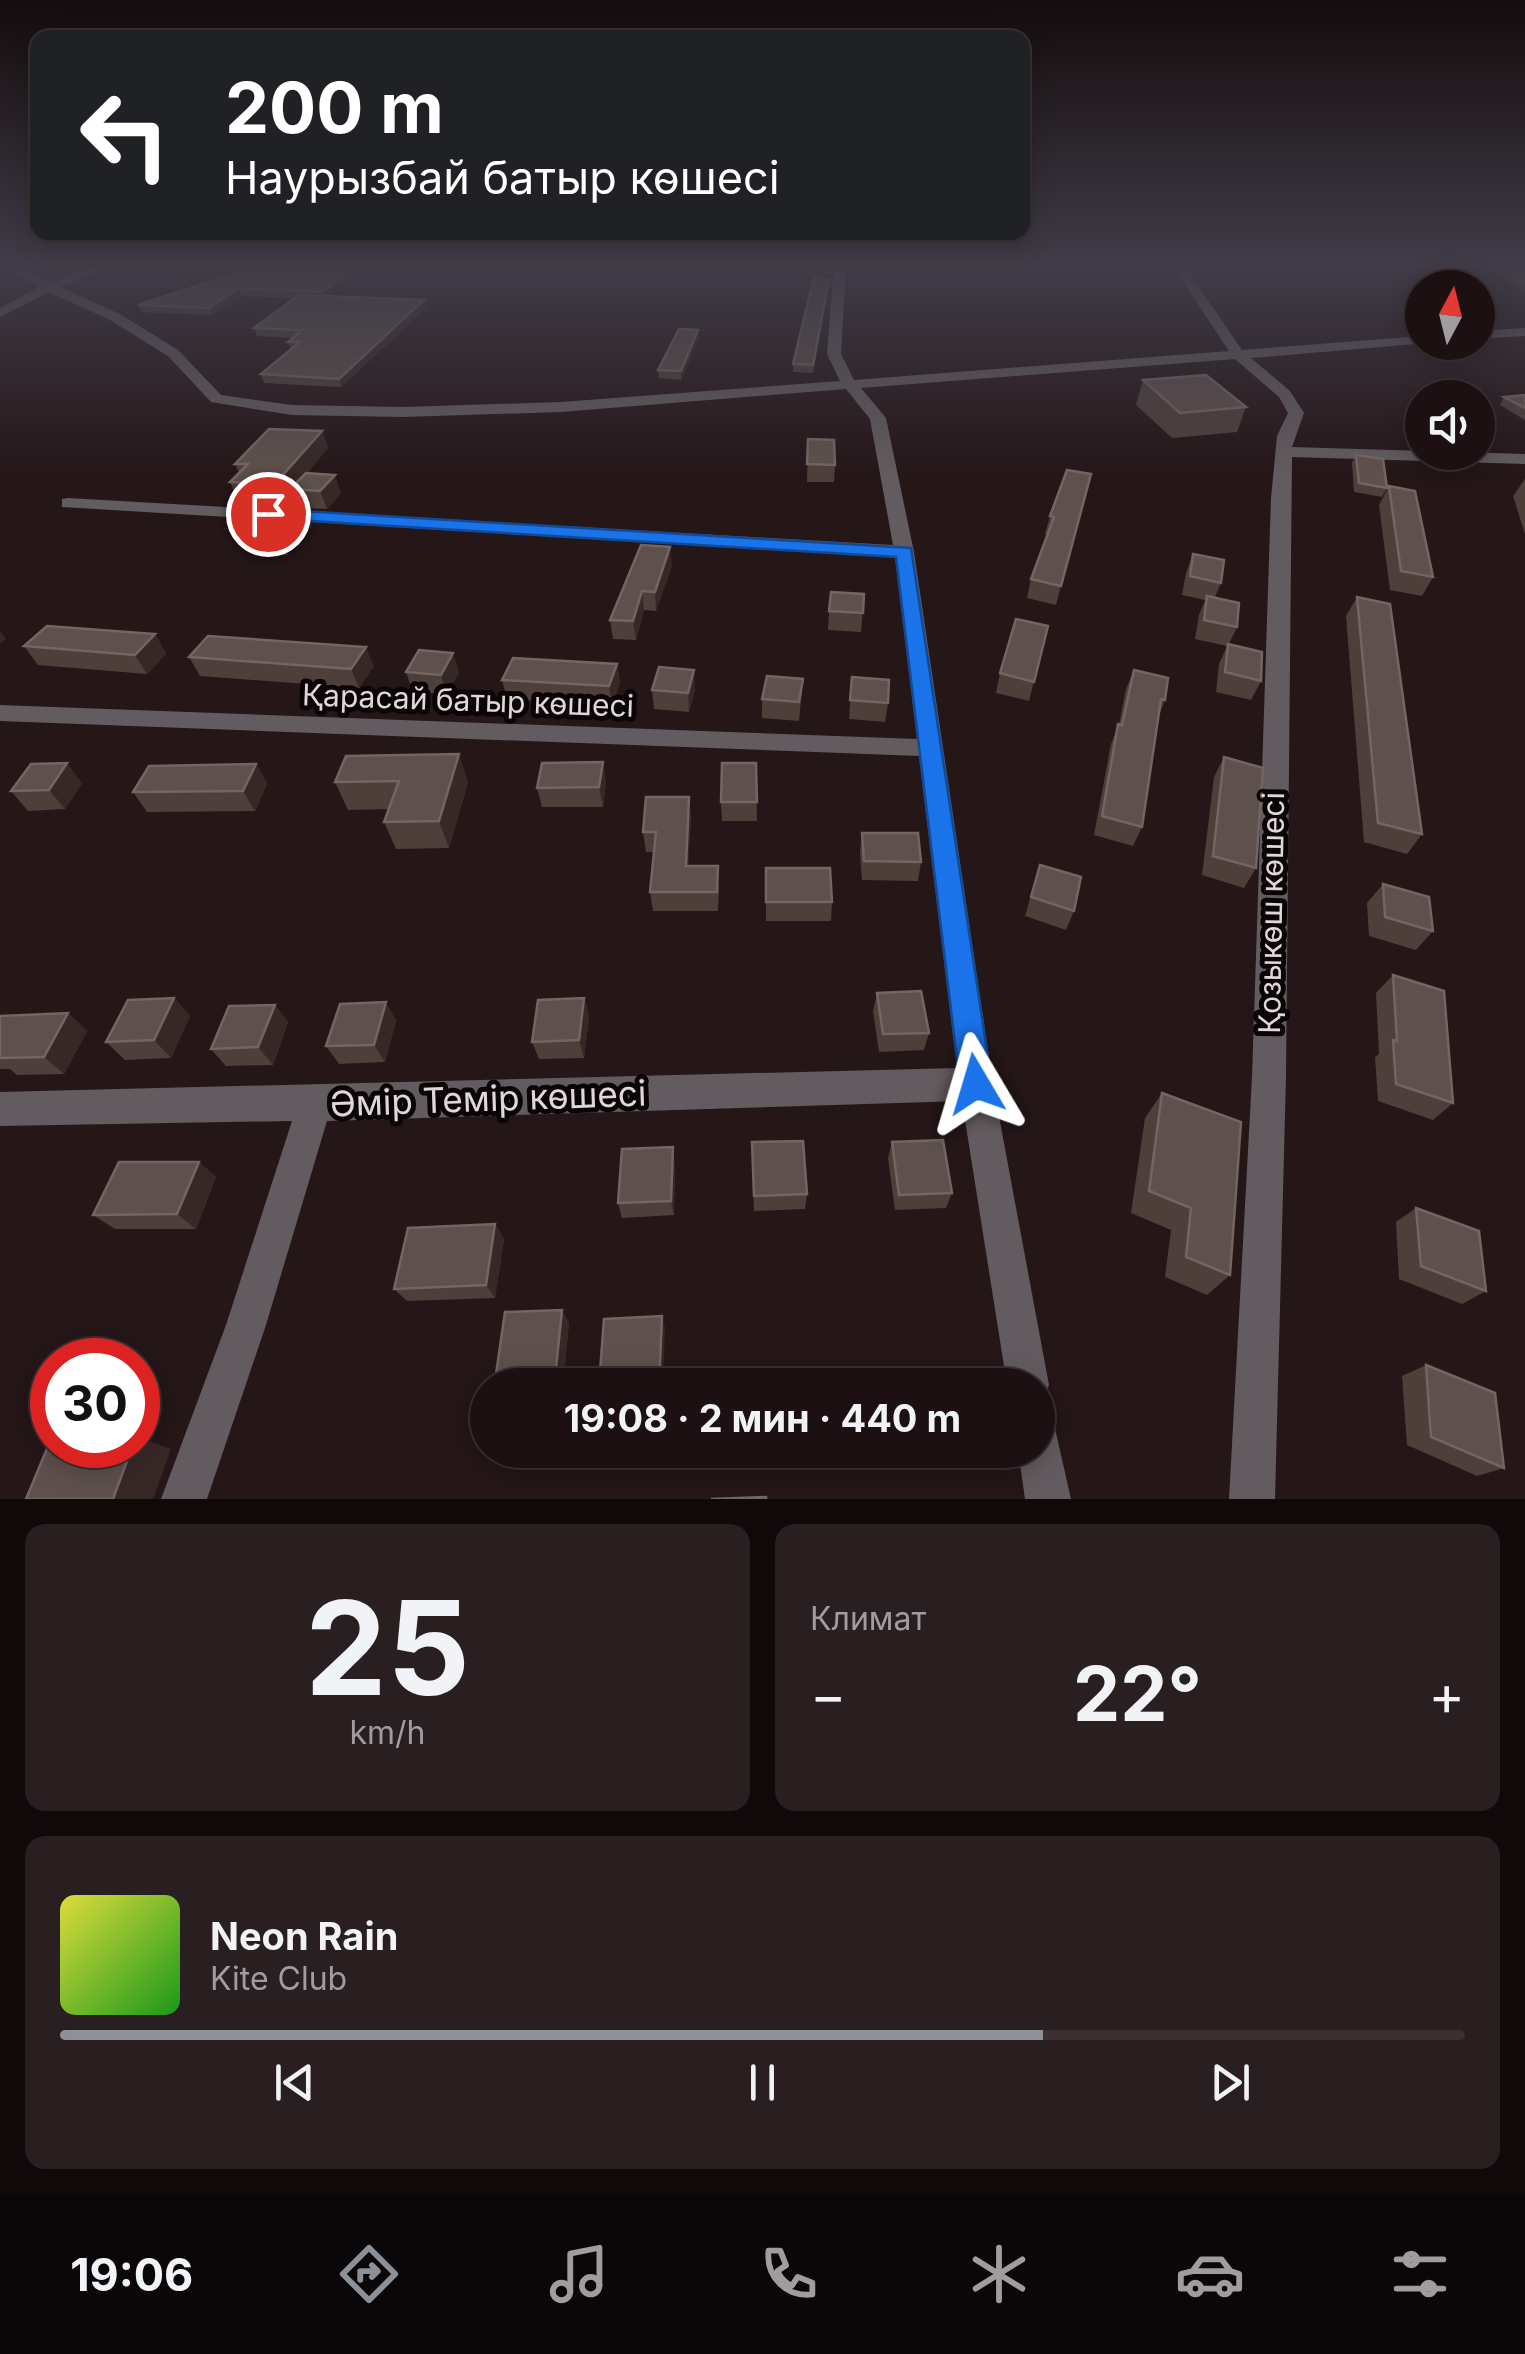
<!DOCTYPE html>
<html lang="ru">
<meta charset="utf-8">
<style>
body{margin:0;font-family:Inter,sans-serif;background:#291e20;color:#f1f3f6;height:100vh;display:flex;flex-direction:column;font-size:38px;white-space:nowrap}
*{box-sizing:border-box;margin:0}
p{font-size:32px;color:#a09d9f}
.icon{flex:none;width:55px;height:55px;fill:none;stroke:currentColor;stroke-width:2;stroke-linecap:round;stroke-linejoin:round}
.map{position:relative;height:1499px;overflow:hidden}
.sheet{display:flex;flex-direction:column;gap:25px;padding:25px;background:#0f090a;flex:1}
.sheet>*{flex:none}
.banner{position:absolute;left:30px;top:30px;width:1000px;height:210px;border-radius:20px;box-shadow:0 5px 25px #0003,0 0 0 2px #3a3032;background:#202124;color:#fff;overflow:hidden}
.needle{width:65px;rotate:7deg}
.buttons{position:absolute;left:1405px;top:270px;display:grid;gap:20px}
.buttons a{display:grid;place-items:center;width:90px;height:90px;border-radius:50%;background:#1c1012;box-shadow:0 5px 25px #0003,0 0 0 2px #3a3032;font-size:50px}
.speed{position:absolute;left:30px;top:1338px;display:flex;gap:20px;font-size:50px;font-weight:700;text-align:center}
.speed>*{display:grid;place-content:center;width:130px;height:130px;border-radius:50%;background:#1c1012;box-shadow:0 5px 25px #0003,0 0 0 2px #3a3032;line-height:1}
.speed .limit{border:15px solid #d22;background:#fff;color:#111}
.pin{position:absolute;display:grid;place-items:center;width:85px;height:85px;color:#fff;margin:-42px;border:5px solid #fff;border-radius:50%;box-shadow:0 2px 10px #0007}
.me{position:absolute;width:110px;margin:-55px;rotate:353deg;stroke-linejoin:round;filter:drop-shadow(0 0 8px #0008)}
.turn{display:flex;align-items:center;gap:35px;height:210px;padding:0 30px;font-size:45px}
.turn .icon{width:130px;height:130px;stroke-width:2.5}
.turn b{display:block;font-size:70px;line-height:85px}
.big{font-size:75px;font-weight:700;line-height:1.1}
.sheet .card{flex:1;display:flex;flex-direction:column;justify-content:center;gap:15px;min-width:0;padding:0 35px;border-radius:20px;background:#291e20}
.sheet .dial{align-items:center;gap:0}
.dial b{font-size:130px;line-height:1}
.song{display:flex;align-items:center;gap:30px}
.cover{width:120px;height:120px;border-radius:15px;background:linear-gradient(135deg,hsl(60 70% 55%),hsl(120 70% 35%))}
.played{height:10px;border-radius:5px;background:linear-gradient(90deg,#8c9099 70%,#3a3032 70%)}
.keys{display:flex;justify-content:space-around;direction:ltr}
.heat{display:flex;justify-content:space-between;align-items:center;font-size:55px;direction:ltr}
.sheet .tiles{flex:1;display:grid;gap:25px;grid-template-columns:1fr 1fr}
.card:last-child{grid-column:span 2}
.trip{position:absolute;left:470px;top:1368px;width:585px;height:100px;border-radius:50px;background:#1c1012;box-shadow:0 5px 25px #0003,0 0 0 2px #3a3032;font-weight:700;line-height:100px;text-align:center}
.tabs{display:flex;height:160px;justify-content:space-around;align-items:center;background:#0b0607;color:#a09d9f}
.tabs .icon{width:70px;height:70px}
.tabs .current{color:#8c9099}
.tabs b{font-size:45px;color:#f1f3f6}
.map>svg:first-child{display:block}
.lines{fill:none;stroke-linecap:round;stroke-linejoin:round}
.minor{fill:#625b5f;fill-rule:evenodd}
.wall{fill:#4e3f3b}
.shaded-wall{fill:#372826}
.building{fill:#5e504c;stroke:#736562;stroke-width:2.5}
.route{fill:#1a73e8;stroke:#114b97;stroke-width:2.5}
.labels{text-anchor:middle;stroke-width:10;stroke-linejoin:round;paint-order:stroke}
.street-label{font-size:30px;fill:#e2d7d8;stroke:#090405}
.near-street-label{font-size:35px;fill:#e2d7d8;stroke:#090405}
</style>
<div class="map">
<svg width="1525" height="1499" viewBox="0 0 1525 1499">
<rect width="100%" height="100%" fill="#251618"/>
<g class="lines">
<g class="minor">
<polygon points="0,265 14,265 50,283 95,265 113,265 60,287 120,314 178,350 221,395 292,405 403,407 561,402 840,381 827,354 834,265 846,265 841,354 854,380 1229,351 1172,265 1184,265 1242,350 1422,336 1422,342 1427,343 1251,358 1290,391 1304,413 1292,447 1525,454 1525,464 1292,457 1286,1077 1275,1499 1229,1499 1252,1077 1271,498 1277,436 1288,413 1279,397 1235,359 861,388 886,418 914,552 993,1084 1049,1385 1043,1400 1038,1402 1038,1385 1007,1385 962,1101 327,1121 266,1325 207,1499 161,1499 226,1325 292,1121 0,1126 0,1092 957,1068 919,756 0,721 0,705 917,739 895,557 62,507 62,499 68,498 893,545 870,419 846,389 561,412 403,417 292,415 211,402 168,356 110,320 49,292 0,317 0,308 39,287"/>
<polygon points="1525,328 1525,336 1478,339 1478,331"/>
<polygon points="1038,1418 1054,1424 1071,1499 1025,1499 1018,1450 1038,1450"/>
</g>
</g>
<g class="wall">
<polygon points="269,265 270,269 275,265 368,265 329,296 424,300 426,308 341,387 264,383 261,374 291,349 288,342 293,338 257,336 254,328 295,298 242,296 212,315 142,312 138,305"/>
<polygon points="1487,265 1525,265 1525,292"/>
<polygon points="828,288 813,373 793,372 793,364"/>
<polygon points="699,338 681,380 659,378 658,370"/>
<polygon points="1143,380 1246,407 1237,432 1172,438 1136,405"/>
<polygon points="1525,395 1525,420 1500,405 1504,397"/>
<polygon points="322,431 328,448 307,473 341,493 327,509 305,508 312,526 287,555 256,553 247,534 297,507 291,491 281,503 238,500 230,482 239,473 235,464"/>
<polygon points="808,439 835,465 834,482 807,482"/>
<polygon points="1356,455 1387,488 1382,497 1354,492 1352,463"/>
<polygon points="1091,474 1056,605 1027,598 1031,579 1047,535 1045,534 1050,516"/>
<polygon points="1525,479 1525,534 1513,496"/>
<polygon points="1389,486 1433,577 1422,596 1390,590 1379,505"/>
<polygon points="1193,554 1221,583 1215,597 1237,627 1229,644 1261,681 1251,700 1216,692 1219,664 1227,646 1195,639 1199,615 1205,600 1182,595 1186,573"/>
<polygon points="672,566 656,611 644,610 636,640 613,639 610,620"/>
<polygon points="864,594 861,632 828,630 829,611"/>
<polygon points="1357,597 1422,834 1407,854 1364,842 1346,616"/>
<polygon points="1048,626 1029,701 996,693 1000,673"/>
<polygon points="155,634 166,654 147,674 38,665 24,646"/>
<polygon points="189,657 374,666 359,688 200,676"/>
<polygon points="617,664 620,683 612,706 507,699 502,680"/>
<polygon points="1134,670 1165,700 1159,715 1142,827 1133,846 1094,835 1111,744 1119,725 1126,689"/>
<polygon points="406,672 459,672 447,694 413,692"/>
<polygon points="852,677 888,703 885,722 849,719"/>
<polygon points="803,679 799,721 762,718 762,699"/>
<polygon points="695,689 689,712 654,709 652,690"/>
<polygon points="346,756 468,782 449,848 396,849 384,822 389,809 348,810 335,782"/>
<polygon points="1224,757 1256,868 1244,888 1202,875 1214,777"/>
<polygon points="756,763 757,821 722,821 721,802"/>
<polygon points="256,764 267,784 255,811 147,812 133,792"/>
<polygon points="606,782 603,807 542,807 537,788"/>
<polygon points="82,783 65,809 28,811 11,791"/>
<polygon points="691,816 688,866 719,885 718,911 653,911 650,892 654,852 646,852 643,832"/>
<polygon points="862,833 921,862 918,881 862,880 860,852"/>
<polygon points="1040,865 1074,911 1066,930 1025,916"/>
<polygon points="766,868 832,902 831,921 766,921"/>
<polygon points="1383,884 1433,931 1416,950 1369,936 1367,903"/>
<polygon points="1393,975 1453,1103 1433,1120 1378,1101 1375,1057 1379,1054 1376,993"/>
<polygon points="877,993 929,1033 924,1050 879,1052 873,1011"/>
<polygon points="174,998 190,1016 171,1058 125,1060 106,1042"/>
<polygon points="584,998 589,1016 584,1058 539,1059 532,1042"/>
<polygon points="275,1005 288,1022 273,1065 226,1066 211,1049"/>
<polygon points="68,1013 87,1031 64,1074 17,1075 10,1069 0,1069 0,1015"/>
<polygon points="396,1020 385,1062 339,1064 326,1046"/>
<polygon points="1162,1093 1230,1275 1207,1295 1165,1277 1171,1230 1131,1213 1145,1118"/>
<polygon points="752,1142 807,1194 805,1209 754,1211"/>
<polygon points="892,1142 952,1193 946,1208 895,1210 888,1158"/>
<polygon points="199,1162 216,1177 196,1229 115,1229 93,1215"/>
<polygon points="675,1163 674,1215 622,1218 618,1203"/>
<polygon points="1416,1208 1486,1291 1462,1304 1399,1279 1396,1222"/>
<polygon points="495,1224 504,1239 495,1298 407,1301 394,1289"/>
<polygon points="569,1322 563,1385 498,1385 495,1381"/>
<polygon points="1426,1365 1504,1468 1477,1476 1407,1445 1402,1376"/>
</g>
<g class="shaded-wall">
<polygon points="357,265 368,265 325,299 322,292"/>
<polygon points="239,288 242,296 212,315 209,308"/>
<polygon points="424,300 426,308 341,387 339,379"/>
<polygon points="698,330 699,338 681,380 681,371"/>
<polygon points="322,431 328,448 293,489 290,489 291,491 281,503 274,485"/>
<polygon points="335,475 341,493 327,509 320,491"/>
<polygon points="305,507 312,526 287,555 279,536"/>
<polygon points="670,547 672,566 656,611 655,592"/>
<polygon points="642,591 644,610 636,640 633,621"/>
<polygon points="0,631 6,639 0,644"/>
<polygon points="155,634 166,654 147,674 135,655"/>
<polygon points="366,647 374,666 359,688 351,669"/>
<polygon points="453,653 459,672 447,694 441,675"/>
<polygon points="617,664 620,683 612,706 609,686"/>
<polygon points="694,670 695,689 689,712 688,693"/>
<polygon points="459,754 468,782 449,848 439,821"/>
<polygon points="603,762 606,782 603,807 599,787"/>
<polygon points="67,763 82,783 65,809 49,790"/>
<polygon points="256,764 267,784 255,811 243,791"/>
<polygon points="689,797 691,816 687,885 686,866"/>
<polygon points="174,998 190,1016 171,1058 154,1040"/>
<polygon points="584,998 589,1016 584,1058 579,1040"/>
<polygon points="386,1002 396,1020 385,1062 374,1045"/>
<polygon points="275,1005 288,1022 273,1065 258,1047"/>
<polygon points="68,1013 87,1031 64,1074 44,1057"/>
<polygon points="673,1147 675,1163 674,1215 671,1201"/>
<polygon points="199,1162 216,1177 196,1229 177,1214"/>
<polygon points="495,1224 504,1239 495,1298 486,1285"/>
<polygon points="562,1310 569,1322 563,1385 560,1385 555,1378"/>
<polygon points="662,1316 665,1328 663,1385 659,1385"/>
<polygon points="138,1437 171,1449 153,1499 113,1499 133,1445 138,1445"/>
</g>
<g class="building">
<polygon points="262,265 268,265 269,269 275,265 357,265 322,292 239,288 209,308 138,305"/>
<polygon points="1501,265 1525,265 1525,282"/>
<polygon points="814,277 829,280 813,365 793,364"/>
<polygon points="299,295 424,300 339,379 261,374 300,342 288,342 302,330 254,328"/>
<polygon points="679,329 698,330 681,371 658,370"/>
<polygon points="1206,375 1246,407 1180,413 1143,380"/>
<polygon points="1525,395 1525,408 1504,397"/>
<polygon points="269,429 322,431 274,485 230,482 248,464 235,464"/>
<polygon points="808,439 834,440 835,465 807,464"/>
<polygon points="1356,455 1383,459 1387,488 1359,483"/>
<polygon points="1067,470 1091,474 1061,586 1031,579 1054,517 1050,516"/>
<polygon points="306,473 335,475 320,491 290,489"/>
<polygon points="1389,486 1415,491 1433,577 1401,571"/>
<polygon points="274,506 305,507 279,536 247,534"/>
<polygon points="641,545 670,547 655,592 642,591 633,621 610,620"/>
<polygon points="1193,554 1224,560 1221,583 1190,576"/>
<polygon points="831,592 864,594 863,613 829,611"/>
<polygon points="1207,596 1239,603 1237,627 1204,620"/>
<polygon points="1357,597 1390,604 1422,834 1378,823"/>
<polygon points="1016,619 1048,626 1034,682 1000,673"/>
<polygon points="47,626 155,634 135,655 24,646"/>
<polygon points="208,636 366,647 351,669 189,657"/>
<polygon points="1228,644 1262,652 1261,681 1225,672"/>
<polygon points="419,650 453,653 441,675 406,672"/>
<polygon points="513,658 617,664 609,686 502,680"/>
<polygon points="659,667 694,670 688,693 652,690"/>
<polygon points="1134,670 1168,678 1165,700 1161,699 1142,827 1102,816 1118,724 1122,725"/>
<polygon points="767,676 803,679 799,702 762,699"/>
<polygon points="852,677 889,680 888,703 850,700"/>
<polygon points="459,754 439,821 384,822 399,781 335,782 346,756"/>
<polygon points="1224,757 1263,768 1256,868 1213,856"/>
<polygon points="603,762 599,787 537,788 542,763"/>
<polygon points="67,763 49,790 11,791 31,764"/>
<polygon points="722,763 756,763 757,802 721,802"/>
<polygon points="256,764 243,791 133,792 149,766"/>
<polygon points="646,797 689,797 686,866 718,866 717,892 650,892 656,832 643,832"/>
<polygon points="862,833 918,833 921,862 864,861"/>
<polygon points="1040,865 1081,877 1074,911 1031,897"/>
<polygon points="766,868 830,868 832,902 766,902"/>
<polygon points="1383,884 1429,897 1433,931 1385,917"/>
<polygon points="1393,975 1444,991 1453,1103 1396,1084 1393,1040 1397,1041"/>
<polygon points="921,991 929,1033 883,1034 877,993"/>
<polygon points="174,998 154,1040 106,1042 128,1000"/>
<polygon points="584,998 579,1040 532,1042 538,1000"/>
<polygon points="386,1002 374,1045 326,1046 340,1004"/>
<polygon points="275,1005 258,1047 211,1049 229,1006"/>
<polygon points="68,1013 44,1057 0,1058 0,1016"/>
<polygon points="1162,1093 1241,1122 1230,1275 1186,1257 1191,1208 1149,1191"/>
<polygon points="943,1140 952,1193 899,1195 892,1142"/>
<polygon points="803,1141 807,1194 754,1196 752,1142"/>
<polygon points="673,1147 671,1201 618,1203 622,1149"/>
<polygon points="119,1162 199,1162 177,1214 93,1215"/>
<polygon points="1416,1208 1479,1231 1486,1291 1421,1266"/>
<polygon points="495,1224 486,1285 394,1289 408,1228"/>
<polygon points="562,1310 555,1378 495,1381 505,1312"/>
<polygon points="662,1316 659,1385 599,1385 604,1319"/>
<polygon points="1426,1365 1495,1393 1504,1468 1431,1437"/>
<polygon points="51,1439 52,1445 133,1445 113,1499 26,1499"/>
<polygon points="766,1497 766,1499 711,1499"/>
</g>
<linearGradient id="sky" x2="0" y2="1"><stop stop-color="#140c0d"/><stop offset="0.56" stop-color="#403c48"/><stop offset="1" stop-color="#403c48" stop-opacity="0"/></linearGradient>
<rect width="1525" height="475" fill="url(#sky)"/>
<polygon class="route" points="268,509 911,548 992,1084 987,1095 976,1099 965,1095 960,1084 896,557 262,518 259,514"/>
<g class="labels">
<g class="street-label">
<text transform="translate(468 701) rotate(2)" y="10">Қарасай батыр көшесі</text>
<text transform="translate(1272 913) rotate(-89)" y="10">Қозыкөш көшесі</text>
</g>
<g class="near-street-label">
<text transform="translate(488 1099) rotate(-2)" y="12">Әмір Темір көшесі</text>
</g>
</g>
</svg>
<div class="buttons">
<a><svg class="needle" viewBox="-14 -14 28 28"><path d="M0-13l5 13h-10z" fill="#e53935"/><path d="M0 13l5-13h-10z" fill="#a09d9f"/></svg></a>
<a><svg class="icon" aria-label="sound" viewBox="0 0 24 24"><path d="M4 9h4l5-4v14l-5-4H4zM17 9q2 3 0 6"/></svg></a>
</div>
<div class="speed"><div class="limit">30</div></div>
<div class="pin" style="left:268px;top:514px;background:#d93025"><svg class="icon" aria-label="arrive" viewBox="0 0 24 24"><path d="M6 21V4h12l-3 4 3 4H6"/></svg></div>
<svg class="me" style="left:976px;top:1084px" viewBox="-20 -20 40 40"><path d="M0-17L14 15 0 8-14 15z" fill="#1a73e8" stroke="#fff" stroke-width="4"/></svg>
<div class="trip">19:08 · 2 мин · 440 m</div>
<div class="banner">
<div class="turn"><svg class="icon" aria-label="left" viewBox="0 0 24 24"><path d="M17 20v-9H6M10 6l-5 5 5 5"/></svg><div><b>200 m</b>Наурызбай батыр көшесі</div></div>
</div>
</div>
<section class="sheet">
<div class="tiles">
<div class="card dial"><b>25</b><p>km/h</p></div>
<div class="card"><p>Климат</p>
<div class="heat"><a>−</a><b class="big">22°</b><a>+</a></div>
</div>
<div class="card">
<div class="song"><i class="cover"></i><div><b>Neon Rain</b><p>Kite Club</p></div></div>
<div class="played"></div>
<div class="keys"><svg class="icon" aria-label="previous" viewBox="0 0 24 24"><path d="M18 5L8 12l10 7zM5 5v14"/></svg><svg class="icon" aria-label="pause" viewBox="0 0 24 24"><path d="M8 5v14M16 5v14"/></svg><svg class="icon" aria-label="next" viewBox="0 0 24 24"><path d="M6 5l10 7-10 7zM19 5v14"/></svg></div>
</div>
</div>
</section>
<nav class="tabs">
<b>19:06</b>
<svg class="icon current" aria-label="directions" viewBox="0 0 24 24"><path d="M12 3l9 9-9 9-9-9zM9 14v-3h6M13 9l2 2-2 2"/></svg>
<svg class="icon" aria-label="music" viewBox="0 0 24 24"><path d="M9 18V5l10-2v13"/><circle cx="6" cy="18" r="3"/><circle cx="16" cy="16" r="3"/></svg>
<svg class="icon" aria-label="phone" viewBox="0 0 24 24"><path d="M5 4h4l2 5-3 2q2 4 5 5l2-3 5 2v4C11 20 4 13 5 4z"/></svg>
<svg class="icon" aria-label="climate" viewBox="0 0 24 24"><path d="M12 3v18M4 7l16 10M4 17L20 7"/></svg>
<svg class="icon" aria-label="car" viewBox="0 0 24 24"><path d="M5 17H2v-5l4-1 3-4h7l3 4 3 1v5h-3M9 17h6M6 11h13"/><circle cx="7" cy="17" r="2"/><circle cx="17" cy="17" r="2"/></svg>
<svg class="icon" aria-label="filters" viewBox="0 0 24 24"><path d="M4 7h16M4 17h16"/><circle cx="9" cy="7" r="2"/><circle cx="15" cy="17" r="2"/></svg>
</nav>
